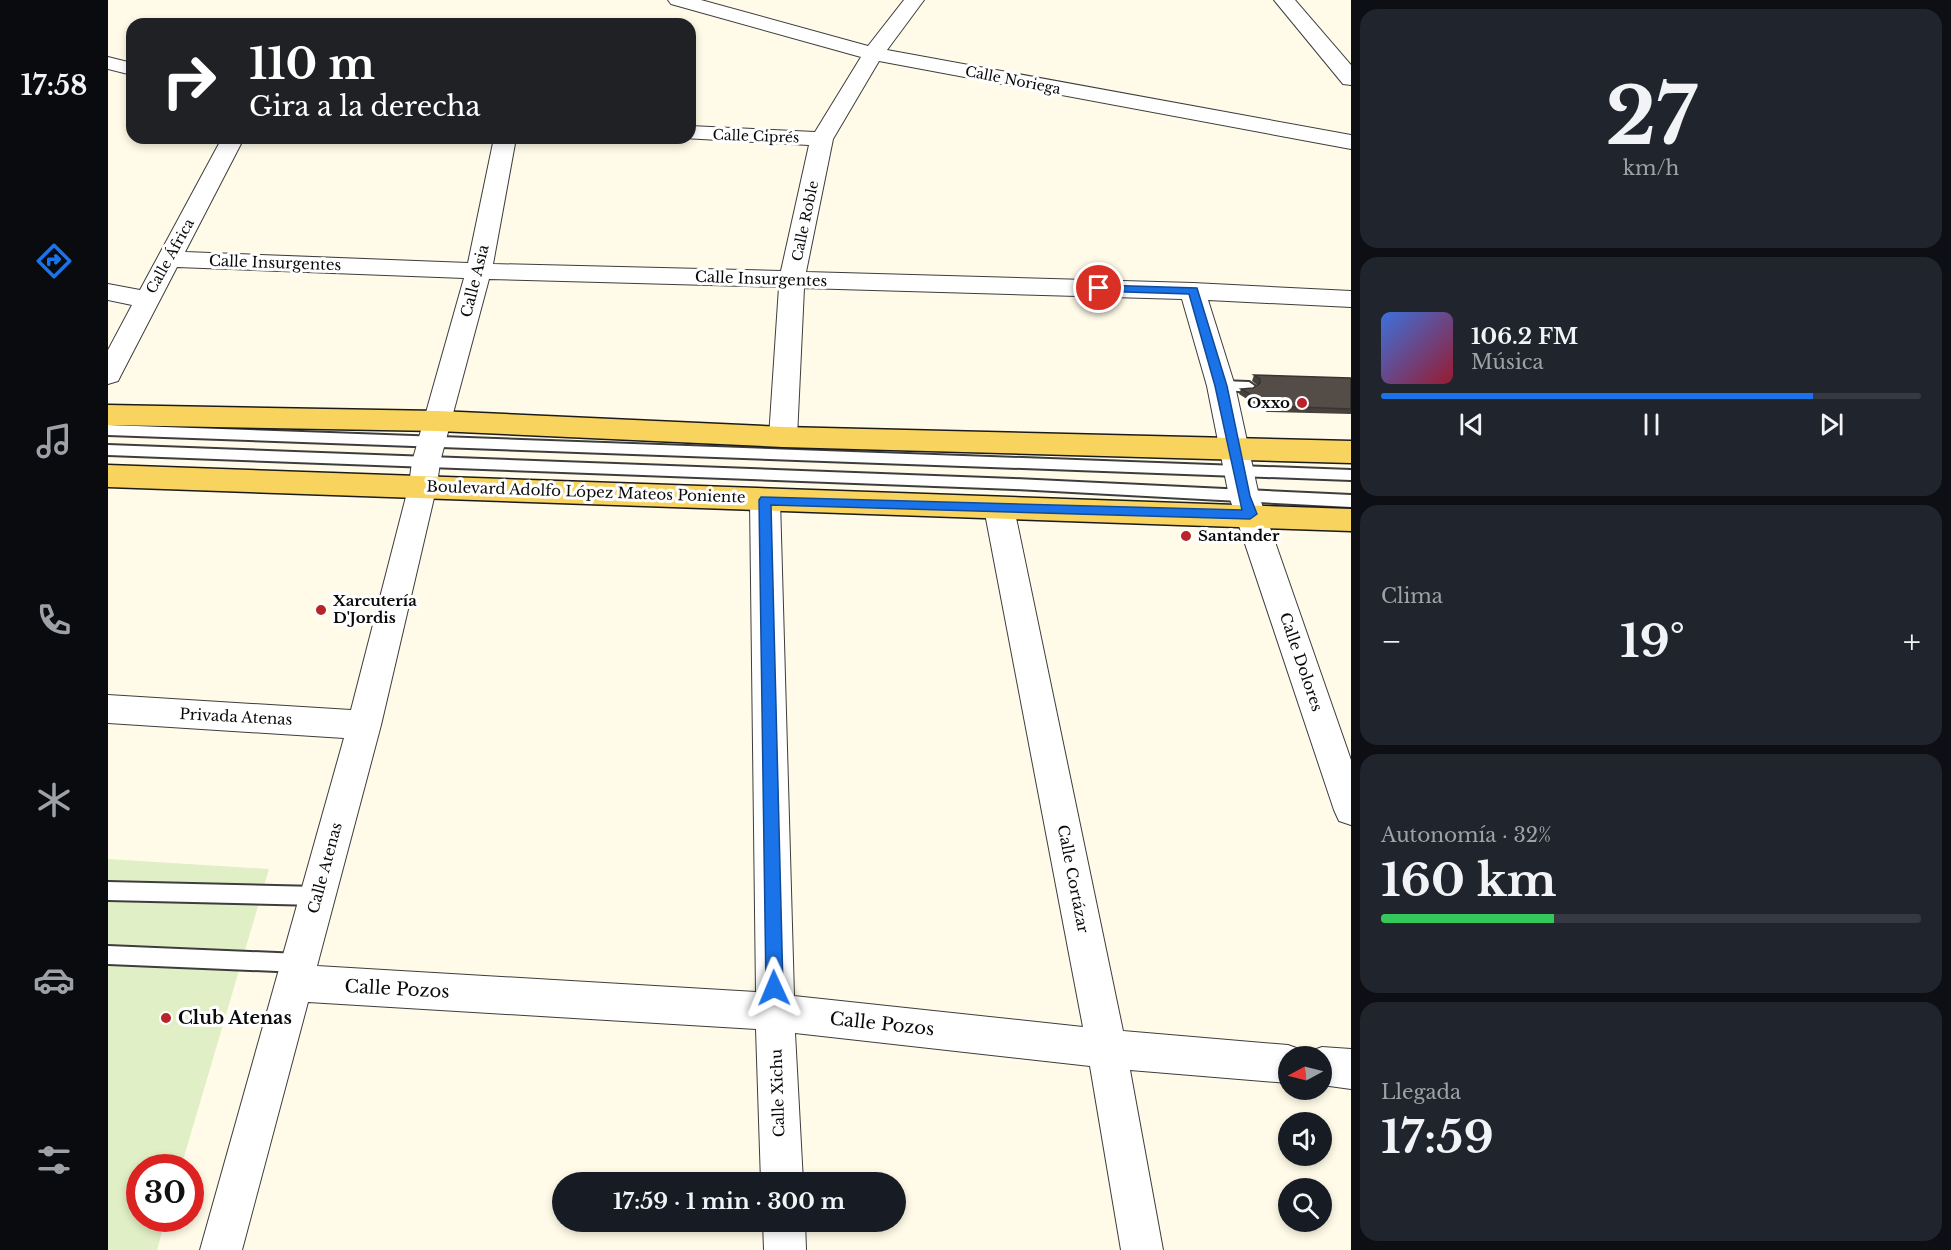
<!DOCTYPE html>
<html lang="es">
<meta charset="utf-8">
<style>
body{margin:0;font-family:"Libre Baskerville",serif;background:#20242c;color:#f1f3f6;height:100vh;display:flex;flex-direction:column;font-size:22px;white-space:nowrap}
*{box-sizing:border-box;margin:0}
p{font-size:20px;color:#9ea1a6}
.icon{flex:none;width:33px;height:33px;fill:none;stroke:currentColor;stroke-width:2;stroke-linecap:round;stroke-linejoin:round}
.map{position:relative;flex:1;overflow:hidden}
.details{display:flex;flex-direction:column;gap:9px;padding:9px;background:#0d0f14;width:600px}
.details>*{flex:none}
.guide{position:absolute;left:18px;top:18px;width:570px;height:126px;border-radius:18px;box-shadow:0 3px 9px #0003;background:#202124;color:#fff;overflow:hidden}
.needle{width:39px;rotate:263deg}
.controls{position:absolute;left:1170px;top:1046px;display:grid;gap:12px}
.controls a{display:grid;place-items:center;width:54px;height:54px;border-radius:50%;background:#171b24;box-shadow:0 3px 9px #0003;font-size:30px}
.speed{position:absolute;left:18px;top:1154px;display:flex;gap:12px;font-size:30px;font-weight:700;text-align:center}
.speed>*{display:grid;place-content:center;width:78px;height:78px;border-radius:50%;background:#171b24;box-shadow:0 3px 9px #0003;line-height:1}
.speed .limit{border:9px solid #d22;background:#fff;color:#111}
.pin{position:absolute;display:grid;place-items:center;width:51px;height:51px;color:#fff;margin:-26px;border:3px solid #fff;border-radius:50%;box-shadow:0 2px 6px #0007}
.me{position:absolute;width:66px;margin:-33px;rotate:359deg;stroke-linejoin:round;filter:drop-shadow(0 0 4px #0008)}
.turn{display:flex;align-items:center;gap:21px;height:126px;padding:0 24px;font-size:27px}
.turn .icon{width:78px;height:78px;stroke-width:2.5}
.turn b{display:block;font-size:42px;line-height:51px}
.big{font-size:45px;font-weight:800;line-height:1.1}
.details .widget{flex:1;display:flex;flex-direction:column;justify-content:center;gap:9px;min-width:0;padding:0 21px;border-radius:18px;background:#20242c}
.details .dial{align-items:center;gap:0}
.dial b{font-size:78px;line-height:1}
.song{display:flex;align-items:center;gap:18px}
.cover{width:72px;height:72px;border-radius:9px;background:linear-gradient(135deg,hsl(220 70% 55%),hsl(350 70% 35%))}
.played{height:6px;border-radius:3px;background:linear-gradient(90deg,#1a73e8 80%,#363941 80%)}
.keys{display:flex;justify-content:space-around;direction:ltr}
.heat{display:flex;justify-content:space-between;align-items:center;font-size:33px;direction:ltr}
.charge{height:9px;border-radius:4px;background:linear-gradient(90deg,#34c759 32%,#363941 0)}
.trip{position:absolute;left:444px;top:1172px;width:354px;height:60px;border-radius:30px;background:#171b24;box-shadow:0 3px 9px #0003;font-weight:800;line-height:60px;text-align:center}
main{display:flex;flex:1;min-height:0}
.dock{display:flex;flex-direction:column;width:108px;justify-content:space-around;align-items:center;background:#090b0e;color:#9ea1a6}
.dock .icon{width:42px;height:42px}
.dock .active{color:#1a73e8}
.dock b{font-size:27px;color:#f1f3f6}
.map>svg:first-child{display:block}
.pitch{fill:#e0efc5}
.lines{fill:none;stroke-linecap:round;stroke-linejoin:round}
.lane-casing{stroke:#3d3d3d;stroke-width:4}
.street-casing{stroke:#3d3d3d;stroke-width:2}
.primary-casing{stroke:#1b1b1b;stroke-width:3}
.lane{fill:#fff;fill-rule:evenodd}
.street{fill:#fff;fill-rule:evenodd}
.primary{fill:#f8d45f;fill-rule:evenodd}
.wall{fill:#47413d}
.building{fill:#534c47;stroke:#3a3532;stroke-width:1.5}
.route{fill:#1a73e8;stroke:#114b97;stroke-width:1.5}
.poi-dot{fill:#b8242a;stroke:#fff;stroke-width:2}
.labels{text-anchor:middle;stroke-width:6;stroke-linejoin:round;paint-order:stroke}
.far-street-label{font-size:14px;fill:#0a0a0a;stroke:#fff}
.street-label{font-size:15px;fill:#0a0a0a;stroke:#fff}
.poi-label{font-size:15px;font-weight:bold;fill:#0a0a0a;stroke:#fff;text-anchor:start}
.near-street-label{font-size:18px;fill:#0a0a0a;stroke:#fff}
.near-poi-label{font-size:18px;font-weight:bold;fill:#0a0a0a;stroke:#fff;text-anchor:start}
</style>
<main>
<nav class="dock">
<b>17:58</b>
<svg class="icon active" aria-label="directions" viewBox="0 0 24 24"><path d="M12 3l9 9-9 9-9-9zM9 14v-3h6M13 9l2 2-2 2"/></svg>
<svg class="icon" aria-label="music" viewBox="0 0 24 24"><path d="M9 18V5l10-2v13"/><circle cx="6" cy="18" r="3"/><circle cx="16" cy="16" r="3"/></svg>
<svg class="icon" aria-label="phone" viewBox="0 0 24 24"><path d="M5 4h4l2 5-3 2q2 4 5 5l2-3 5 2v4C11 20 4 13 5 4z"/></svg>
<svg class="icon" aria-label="climate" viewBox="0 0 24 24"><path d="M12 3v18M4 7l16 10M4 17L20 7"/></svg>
<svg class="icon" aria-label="car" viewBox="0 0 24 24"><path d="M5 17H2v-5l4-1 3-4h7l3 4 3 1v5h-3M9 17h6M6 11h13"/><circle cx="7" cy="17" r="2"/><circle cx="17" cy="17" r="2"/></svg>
<svg class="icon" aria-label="filters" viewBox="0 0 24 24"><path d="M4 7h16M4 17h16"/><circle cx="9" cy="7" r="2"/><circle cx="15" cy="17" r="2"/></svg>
</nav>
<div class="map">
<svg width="1243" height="1250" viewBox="0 0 1243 1250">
<rect width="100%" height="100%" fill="#fffbe8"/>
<polygon class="pitch" points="0,859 161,869 73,1167 32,1167 32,1218 58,1218 49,1250 0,1250"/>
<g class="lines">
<defs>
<g id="lane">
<polygon points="1113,381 1141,382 1148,387 1141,392 1108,389 1106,386"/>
<polygon points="0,425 1243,470 1243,480 0,435"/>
<polygon points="0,445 906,479 1243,495 1243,507 906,489 0,455"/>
<polygon points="0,882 210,887 217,890 220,896 217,902 210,905 0,900"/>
<polygon points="0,946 192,954 199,956 202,963 199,970 192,972 0,964"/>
</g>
<g id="street">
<polygon points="560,0 593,0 760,46 796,0 816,0 779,50 1243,135 1243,149 771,61 725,139 698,272 1085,283 1243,291 1243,307 1100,300 1127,386 1151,496 1243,760 1243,825 1231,821 1226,810 1121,496 1099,386 1074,299 696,288 689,437 685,444 675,447 665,444 661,437 671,287 381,279 332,462 329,485 273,725 209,966 648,992 642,500 647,492 657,489 667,492 672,500 686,996 975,1027 876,508 881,500 891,497 901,500 906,508 1015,1031 1180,1045 1194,1050 1196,1056 1180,1056 1180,1083 1022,1070 1055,1250 1013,1250 982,1066 687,1033 695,1182 653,1182 648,1029 200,1002 134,1250 92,1250 236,738 0,723 0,695 243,710 301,485 304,462 356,278 69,267 13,375 10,381 0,384 0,350 24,305 0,300 0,284 32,290 114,138 136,138 77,252 360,263 386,138 408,138 385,264 673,271 701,145 575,138 582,138 582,126 707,132 753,57 563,4"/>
<polygon points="1166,0 1187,0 1243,65 1243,85 1235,84"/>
<polygon points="0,57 24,63 24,75 0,69"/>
<polygon points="1214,1047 1243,1049 1243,1089 1214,1085 1214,1056 1198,1056 1200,1052"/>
<polygon points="655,1221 697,1221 698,1250 656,1250"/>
</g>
<g id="primary">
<polygon points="0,405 330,411 675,427 1243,441 1243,463 675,447 330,431 0,425"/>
<polygon points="0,465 1243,509 1243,531 0,487"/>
</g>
</defs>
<use href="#lane" class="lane-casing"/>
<use href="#street" class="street-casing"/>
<use href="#primary" class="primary-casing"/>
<use href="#lane" class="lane"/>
<use href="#street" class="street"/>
<use href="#primary" class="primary"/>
</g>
<polygon class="wall" points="1146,375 1243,378 1243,414 1159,412 1131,394 1133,389 1145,388 1149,385 1144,381"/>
<polygon class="building" points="1146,375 1243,378 1243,409 1162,406 1133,389 1145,388 1152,383 1152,379"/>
<polygon class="route" points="991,285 1089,288 1119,386 1142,496 1149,514 1142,519 663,505 675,988 672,994 666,996 660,994 658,988 651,500 653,497 1134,510 1107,386 1081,294 987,291 987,286"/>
<g class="poi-dot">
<circle cx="1194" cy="403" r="6"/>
<circle cx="1078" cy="536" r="6"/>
<circle cx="213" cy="610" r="6"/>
<circle cx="58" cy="1018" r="6"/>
</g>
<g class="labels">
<g class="far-street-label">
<text transform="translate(905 80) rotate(11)" y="5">Calle Noriega</text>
<text transform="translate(648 136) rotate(2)" y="5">Calle Ciprés</text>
<text transform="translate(697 221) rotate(-78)" y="5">Calle Roble</text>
<text transform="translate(62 256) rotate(-61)" y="5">Calle África</text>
</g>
<g class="street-label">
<text transform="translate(167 263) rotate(2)" y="5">Calle Insurgentes</text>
<text transform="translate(653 279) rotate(2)" y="5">Calle Insurgentes</text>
<text transform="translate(367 281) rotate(-76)" y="5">Calle Asia</text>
<text transform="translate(478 492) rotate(2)" y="5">Boulevard Adolfo López Mateos Poniente</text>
<text transform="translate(1193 662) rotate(71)" y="5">Calle Dolores</text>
<text transform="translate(128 717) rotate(3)" y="5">Privada Atenas</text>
<text transform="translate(217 868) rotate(-75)" y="5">Calle Atenas</text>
<text transform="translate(965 879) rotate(79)" y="5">Calle Cortázar</text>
<text transform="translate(670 1093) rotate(-92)" y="5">Calle Xichu</text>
</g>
<g class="poi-label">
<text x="1182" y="408" text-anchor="end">Oxxo</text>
<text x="1090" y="541">Santander</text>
<text x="225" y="606">Xarcutería<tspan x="225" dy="17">D'Jordis</tspan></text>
</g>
<g class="near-street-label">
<text transform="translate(289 989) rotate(3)" y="6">Calle Pozos</text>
<text transform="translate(774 1024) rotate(6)" y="6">Calle Pozos</text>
</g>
<g class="near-poi-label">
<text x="70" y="1024">Club Atenas</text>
</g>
</g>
</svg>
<div class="controls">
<a><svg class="needle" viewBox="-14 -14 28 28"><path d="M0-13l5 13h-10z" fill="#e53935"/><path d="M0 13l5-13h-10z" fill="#9ea1a6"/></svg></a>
<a><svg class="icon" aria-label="sound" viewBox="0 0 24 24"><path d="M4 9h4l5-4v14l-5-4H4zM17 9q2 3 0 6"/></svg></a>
<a><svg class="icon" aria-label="search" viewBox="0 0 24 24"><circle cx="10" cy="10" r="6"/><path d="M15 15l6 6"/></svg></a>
</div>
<div class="speed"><div class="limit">30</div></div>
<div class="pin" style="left:991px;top:288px;background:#d93025"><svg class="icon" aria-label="arrive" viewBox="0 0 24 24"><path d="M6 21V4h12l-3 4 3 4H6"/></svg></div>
<svg class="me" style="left:666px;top:988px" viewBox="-20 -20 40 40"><path d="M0-17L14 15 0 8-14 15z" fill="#1a73e8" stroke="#fff" stroke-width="4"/></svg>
<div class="trip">17:59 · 1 min · 300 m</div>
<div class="guide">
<div class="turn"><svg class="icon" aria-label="right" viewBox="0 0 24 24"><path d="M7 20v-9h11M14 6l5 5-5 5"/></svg><div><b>110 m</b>Gira a la derecha</div></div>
</div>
</div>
<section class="details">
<div class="widget dial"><b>27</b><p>km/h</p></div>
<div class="widget">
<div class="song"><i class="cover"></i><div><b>106.2 FM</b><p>Música</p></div></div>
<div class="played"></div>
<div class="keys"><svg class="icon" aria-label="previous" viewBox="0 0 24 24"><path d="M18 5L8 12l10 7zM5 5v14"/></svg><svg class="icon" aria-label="pause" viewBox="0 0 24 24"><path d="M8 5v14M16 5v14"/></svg><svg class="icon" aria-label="next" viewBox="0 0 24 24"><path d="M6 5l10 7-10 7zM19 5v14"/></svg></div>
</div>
<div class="widget"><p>Clima</p>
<div class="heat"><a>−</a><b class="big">19°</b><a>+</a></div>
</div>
<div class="widget"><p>Autonomía · 32%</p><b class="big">160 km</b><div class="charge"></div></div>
<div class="widget"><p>Llegada</p><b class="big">17:59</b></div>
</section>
</main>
